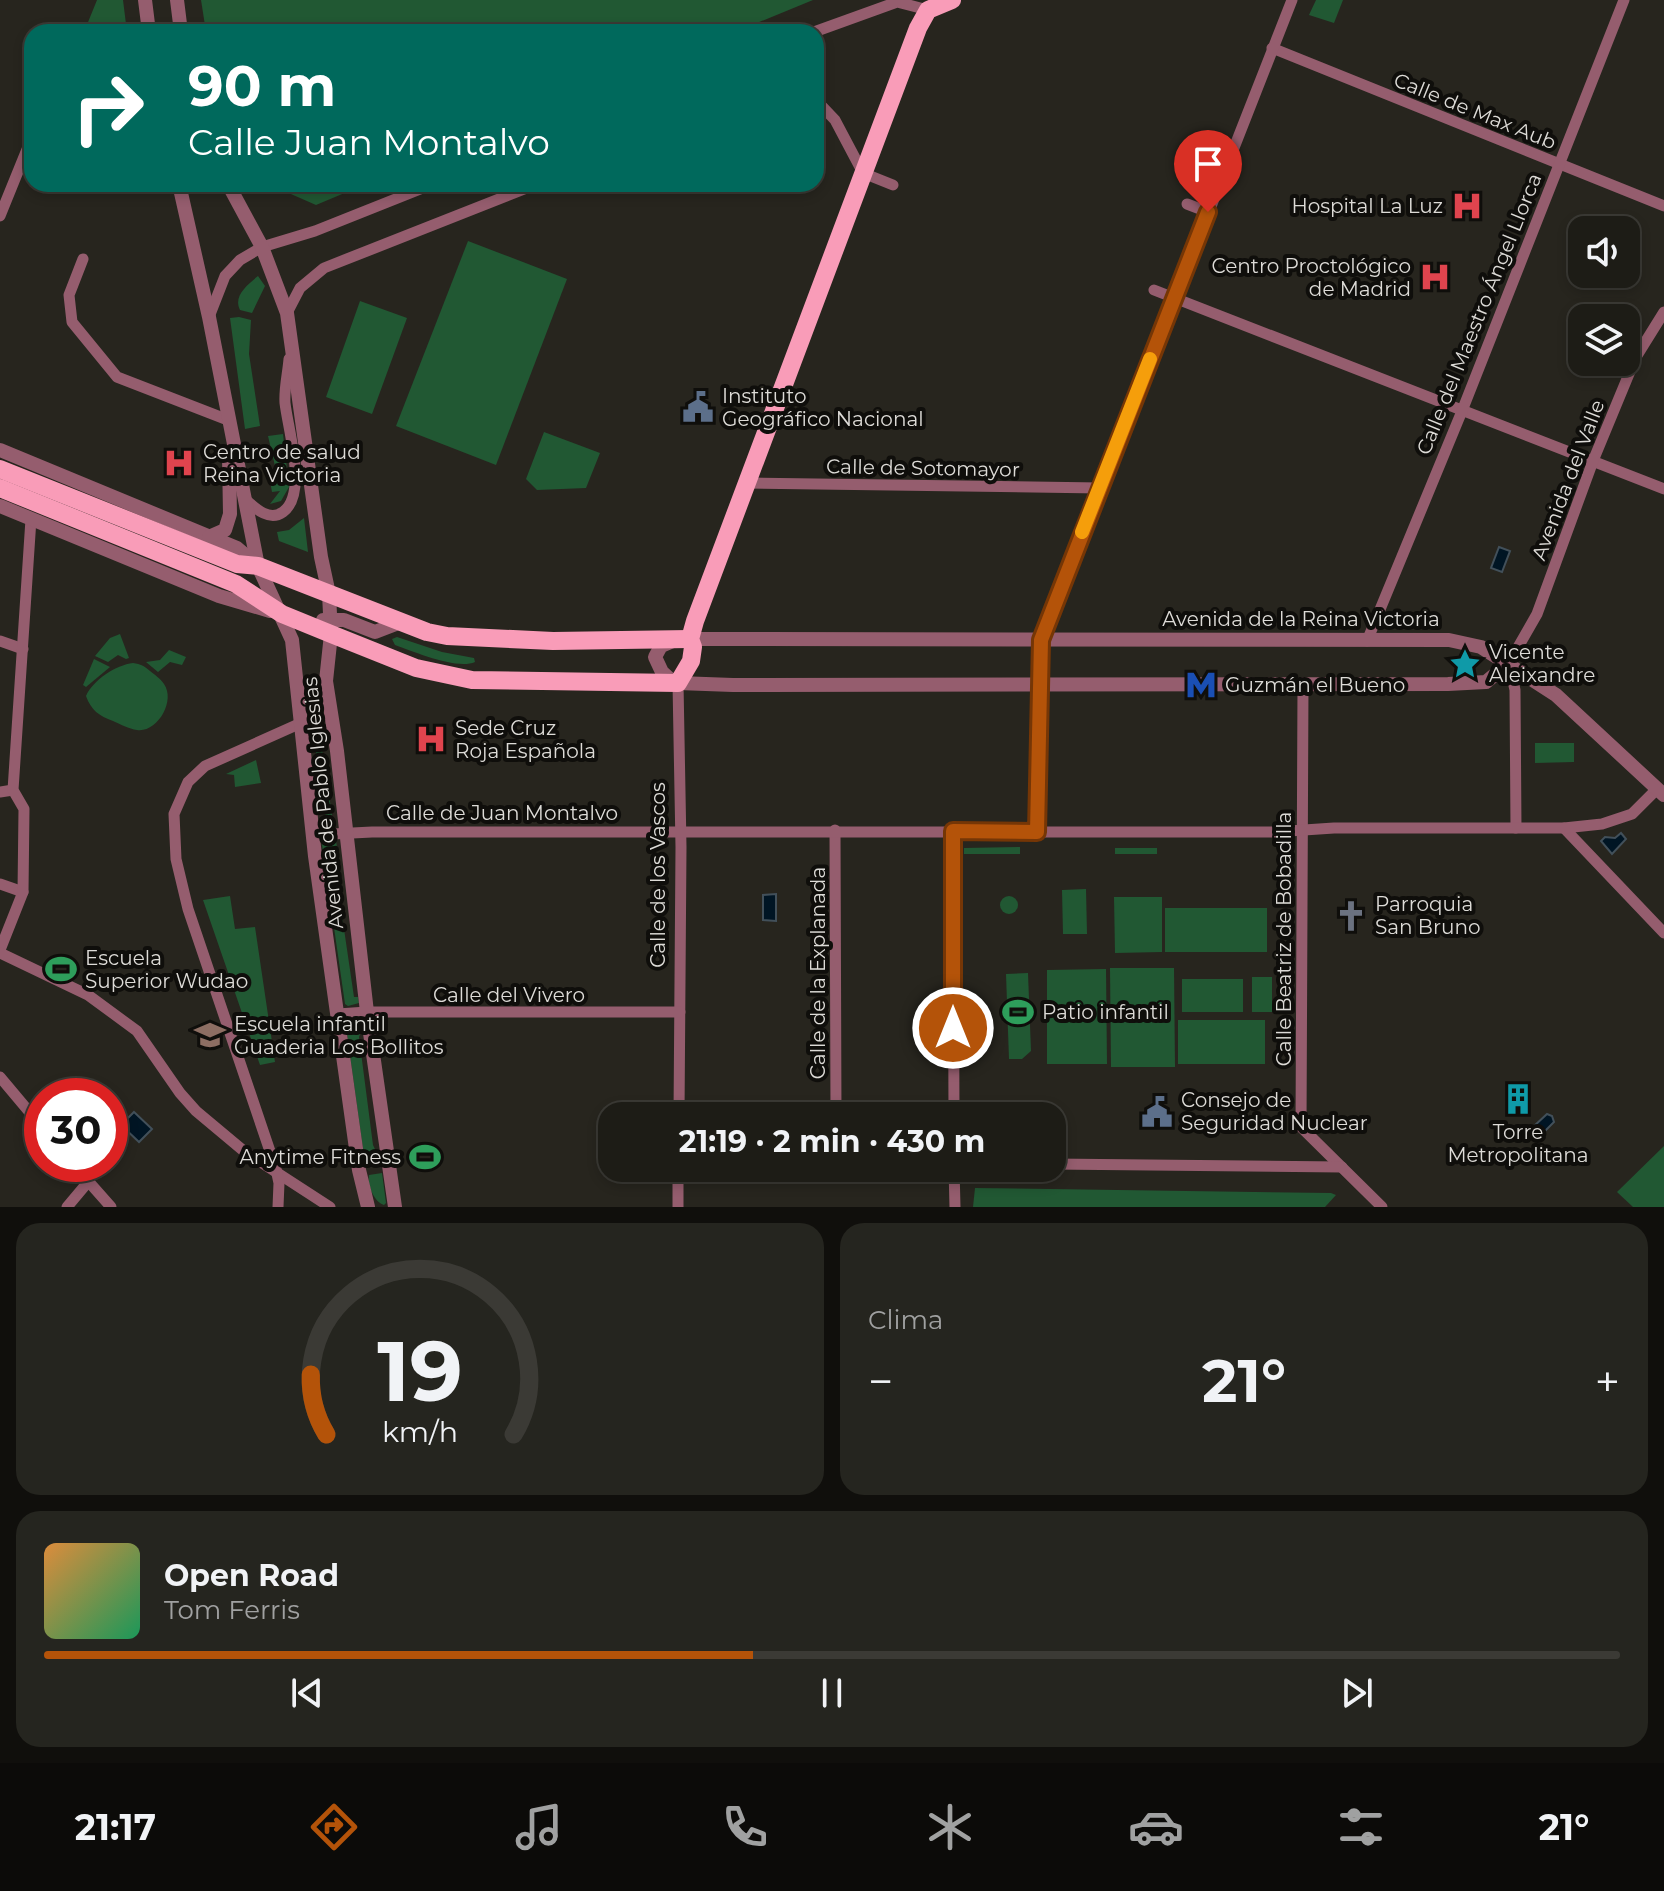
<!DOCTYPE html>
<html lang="es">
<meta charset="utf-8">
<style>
body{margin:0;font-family:Montserrat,sans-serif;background:#25251f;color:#f1f3f6;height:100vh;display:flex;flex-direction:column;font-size:30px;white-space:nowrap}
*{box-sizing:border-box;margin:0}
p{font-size:26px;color:#a0a1a1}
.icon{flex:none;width:44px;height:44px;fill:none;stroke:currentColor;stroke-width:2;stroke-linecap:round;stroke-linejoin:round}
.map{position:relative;height:1207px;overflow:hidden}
.details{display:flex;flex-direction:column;gap:16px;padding:16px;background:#100f0c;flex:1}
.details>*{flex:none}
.hud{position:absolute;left:24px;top:24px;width:800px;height:168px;border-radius:24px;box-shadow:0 4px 12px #0003,0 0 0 2px #3b3a35;background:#00695c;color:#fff;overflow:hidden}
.controls{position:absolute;left:1568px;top:216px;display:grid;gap:16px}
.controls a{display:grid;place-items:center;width:72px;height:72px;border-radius:16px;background:#1d1c16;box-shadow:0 4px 12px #0003,0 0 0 2px #3b3a35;font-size:40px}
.speed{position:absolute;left:24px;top:1078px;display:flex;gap:16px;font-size:40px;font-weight:700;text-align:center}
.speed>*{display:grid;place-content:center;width:104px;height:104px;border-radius:50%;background:#1d1c16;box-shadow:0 4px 12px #0003,0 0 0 2px #3b3a35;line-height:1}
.speed .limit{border:12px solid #d22;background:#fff;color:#111}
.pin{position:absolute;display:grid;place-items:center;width:68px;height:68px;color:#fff;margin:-82px -34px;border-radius:50% 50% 50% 0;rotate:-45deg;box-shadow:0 0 8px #0007}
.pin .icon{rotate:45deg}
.me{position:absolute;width:88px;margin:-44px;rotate:0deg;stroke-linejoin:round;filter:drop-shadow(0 0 6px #0008)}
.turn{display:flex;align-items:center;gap:28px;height:168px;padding:0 32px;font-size:36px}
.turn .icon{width:104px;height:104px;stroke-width:2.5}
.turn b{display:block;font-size:56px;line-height:68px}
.big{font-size:60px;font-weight:700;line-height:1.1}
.details .tile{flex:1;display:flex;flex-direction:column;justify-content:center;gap:12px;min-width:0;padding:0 28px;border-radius:24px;background:#25251f}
.details .dial{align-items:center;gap:0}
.dial svg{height:208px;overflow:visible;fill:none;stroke:#3b3a35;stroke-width:7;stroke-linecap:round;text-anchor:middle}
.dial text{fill:#f1f3f6;stroke:none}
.song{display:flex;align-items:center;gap:24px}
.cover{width:96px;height:96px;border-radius:12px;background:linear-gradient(135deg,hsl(30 70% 55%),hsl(150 70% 35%))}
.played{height:8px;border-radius:4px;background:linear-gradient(90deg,#b45309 45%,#3b3a35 45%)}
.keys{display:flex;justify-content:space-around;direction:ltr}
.heat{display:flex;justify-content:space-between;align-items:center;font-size:44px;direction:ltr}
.details .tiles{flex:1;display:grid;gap:16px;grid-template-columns:1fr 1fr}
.tile:last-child{grid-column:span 2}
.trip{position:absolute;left:598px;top:1102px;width:468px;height:80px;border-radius:24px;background:#1d1c16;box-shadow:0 4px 12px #0003,0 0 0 2px #3b3a35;font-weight:700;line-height:80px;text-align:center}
.tab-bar{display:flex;height:128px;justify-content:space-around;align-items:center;background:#0c0b09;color:#a0a1a1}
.tab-bar .icon{width:56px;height:56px}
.tab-bar .on{color:#b45309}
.tab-bar b{font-size:36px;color:#f1f3f6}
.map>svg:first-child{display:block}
.green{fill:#215833}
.water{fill:#001524;stroke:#42505a;stroke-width:2}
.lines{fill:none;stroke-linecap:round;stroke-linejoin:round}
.minor{stroke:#955d6e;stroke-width:11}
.tertiary{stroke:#955d6e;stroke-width:14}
.primary{stroke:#f99cb8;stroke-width:18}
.route-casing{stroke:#753606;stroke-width:20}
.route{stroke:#b45309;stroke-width:14}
.slow{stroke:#f59e0b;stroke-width:14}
.labels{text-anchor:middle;stroke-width:8;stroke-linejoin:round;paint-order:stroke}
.street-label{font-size:20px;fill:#dddbd7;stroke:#0f0e0b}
.poi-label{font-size:20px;fill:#dddbd7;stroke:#0f0e0b;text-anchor:start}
</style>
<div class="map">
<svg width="1664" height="1207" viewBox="0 0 1664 1207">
<rect width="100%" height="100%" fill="#27251e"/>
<g class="green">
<polygon points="97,0 123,0 127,32 84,32"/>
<polygon points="201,0 813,0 735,32 206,32"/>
<polygon points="1316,0 1343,0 1334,23 1309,15"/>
<polygon points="268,184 366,184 316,205"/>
<polygon points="468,241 567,279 496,465 396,426"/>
<path d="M258,276L265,286L252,313L240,310C233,296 247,285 258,276Z"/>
<polygon points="360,301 407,318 372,414 326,397"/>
<polygon points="239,317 251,320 249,354 260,426 245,429 230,318"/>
<polygon points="544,432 600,453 586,488 537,490 526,479"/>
<polygon points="283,434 289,487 281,501 270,504 280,491 272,492 270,481 278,479 268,436"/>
<polygon points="304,518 308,552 279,541 277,532 289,530"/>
<polygon points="120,634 129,658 126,659 118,655 108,662 95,656 110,638"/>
<path d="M397,637L442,652L474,658L475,662C457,670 415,652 395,645L392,639Z"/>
<polygon points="169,650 186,657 182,665 170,662 158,672 146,662 160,660"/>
<polygon points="94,659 110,667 86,687 83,685"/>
<path d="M133,663C141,664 144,666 150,671C155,675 161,679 164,684C176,701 157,733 137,730C129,729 120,724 113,721C99,716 91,710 86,696C93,680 116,665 133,663Z"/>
<polygon points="313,690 332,815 329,819 325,814 307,691"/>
<polygon points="1535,743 1574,743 1574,762 1535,763"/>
<polygon points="256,760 261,783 235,787 234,775 226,774"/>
<polygon points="336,841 339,860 334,861 354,997 358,997 359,1003 348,1006 345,1004 322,844 324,842"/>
<polygon points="1020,847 1020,854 964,854 964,848"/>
<rect x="1115" y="848" width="42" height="6"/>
<polygon points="1086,889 1087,934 1063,934 1062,890"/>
<circle cx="1009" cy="905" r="9"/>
<polygon points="230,896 235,929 255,927 275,1062 260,1065 203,900"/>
<polygon points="1114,897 1162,897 1162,952 1115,953"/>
<rect x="1165" y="908" width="102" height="44"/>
<polygon points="1110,968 1174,968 1175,1067 1111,1067"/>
<polygon points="1106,969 1107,1064 1047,1064 1047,970"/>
<polygon points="1028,973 1031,1051 1022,1059 1009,1059 1006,974"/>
<rect x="1252" y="977" width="20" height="35"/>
<rect x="1182" y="979" width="61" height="33"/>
<rect x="1178" y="1020" width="87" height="44"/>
<polygon points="354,1024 362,1029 359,1037 373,1145 381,1162 365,1163 347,1034"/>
<polygon points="1664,1146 1664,1207 1633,1207 1617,1192"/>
<path d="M382,1173L386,1203L384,1205C374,1202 367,1185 369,1175Z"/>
<polygon points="975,1188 1331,1193 1336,1195 1325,1207 973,1207"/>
</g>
<g class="water">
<polygon points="1499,547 1510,551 1502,572 1491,568"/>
<polygon points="1621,833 1626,839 1612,854 1601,841 1605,837 1615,838"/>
<polygon points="776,894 776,921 763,920 763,895"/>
<polygon points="134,1112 152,1129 139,1142 121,1125"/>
<polygon points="1547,1114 1552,1116 1554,1122 1542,1134 1537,1135 1533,1127"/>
</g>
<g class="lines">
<g class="minor">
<polyline points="814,32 897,2 928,10"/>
<polyline points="1272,48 1664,206"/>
<polyline points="816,100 835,120 863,173 893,185"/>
<polyline points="1187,204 1208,212"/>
<polyline points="0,216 32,137"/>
<polyline points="83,259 69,295 72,322 117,377 228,420"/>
<polyline points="1154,290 1664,489"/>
<polyline points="287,313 300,288 324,268 537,184"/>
<polyline points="209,317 225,276 240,260 262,247 315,231 433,184"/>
<polyline points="746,483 1100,488"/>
<path d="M245,499C255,508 269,522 283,512C308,494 288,430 285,403C284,388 288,373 289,359"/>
<polyline points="0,641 23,649"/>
<polyline points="1367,641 1462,411 1624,0"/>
<polyline points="678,683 681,847 679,1116"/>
<polyline points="1303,685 1301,1127 1382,1207"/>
<polyline points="0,792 13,790"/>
<polyline points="1516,828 1515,690 1509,663 1537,614 1593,461 1636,357 1664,312"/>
<polyline points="1564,828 1664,933"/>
<polyline points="835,830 836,1116"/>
<polyline points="953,831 954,1116"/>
<polyline points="1037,832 1041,640 1292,0"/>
<polyline points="313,835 372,832 1274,832 1334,828 1564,828 1602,824 1632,814 1657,789"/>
<polyline points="0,884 23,892"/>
<polyline points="0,950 23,892 24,809 13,790 31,519"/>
<polyline points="0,953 88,995 137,1031 180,1093 196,1111 245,1152 330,1207"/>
<polyline points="338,1014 367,1012 680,1012"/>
<polyline points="0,1077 42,1127"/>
<polyline points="73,1164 111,1207"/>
<polyline points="1052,1164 1342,1167"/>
<polyline points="954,1168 955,1207"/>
<polyline points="67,1207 88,1182"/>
<polyline points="278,1207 279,1183 276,1169 188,909 176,859 174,814 188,782 205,766 301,723"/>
<polyline points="678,1207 678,1168"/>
</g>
<g class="tertiary">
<polyline points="145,0 149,32"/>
<polyline points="177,0 181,32"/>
<polyline points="179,184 209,317 258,566 292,640 315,856 359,1170 368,1207"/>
<polyline points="228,184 262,247 287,313 321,557 329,594 331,634 326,681 337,751 367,1012 395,1207"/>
<polyline points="0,450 237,548 258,566"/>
<polyline points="0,506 219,596 270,611"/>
<polyline points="209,537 225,530 230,514 229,456"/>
<polyline points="323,620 344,620 375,632 401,622"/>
<polyline points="690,639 1449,640 1481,647 1556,695 1664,795"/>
<polyline points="674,683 662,672 655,657 661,646 675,640"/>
<polyline points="678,683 733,685 1448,684 1486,682 1509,663"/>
</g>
<g class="primary">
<polyline points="0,469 237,564 258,566 427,632 447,636 553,641 690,639"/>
<polyline points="0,488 236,584 282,614 331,634 416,668 472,680 678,683 691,661 693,647 690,639 695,621 918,28 928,10 952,0"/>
</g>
</g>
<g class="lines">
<defs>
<polyline id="route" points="953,1028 953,831 1037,832 1041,640 1208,212"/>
</defs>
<use href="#route" class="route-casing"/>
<use href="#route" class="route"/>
<polyline class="slow" points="1082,532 1150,359"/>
</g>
<defs>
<symbol id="hospital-bare" viewBox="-9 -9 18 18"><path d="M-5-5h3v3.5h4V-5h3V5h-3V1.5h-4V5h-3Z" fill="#e0444e" stroke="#0f0e0b" stroke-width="2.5" paint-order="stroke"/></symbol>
<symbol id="civic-bare" viewBox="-9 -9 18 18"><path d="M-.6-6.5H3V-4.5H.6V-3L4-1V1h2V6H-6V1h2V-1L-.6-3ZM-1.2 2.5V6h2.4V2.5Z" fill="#5c6f8a" stroke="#0f0e0b" stroke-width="2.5" paint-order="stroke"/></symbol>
<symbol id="sight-bare" viewBox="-9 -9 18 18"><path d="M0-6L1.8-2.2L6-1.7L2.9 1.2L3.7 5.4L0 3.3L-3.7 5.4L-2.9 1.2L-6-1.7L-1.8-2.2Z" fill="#0f9aa8" stroke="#0f0e0b" stroke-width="2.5" paint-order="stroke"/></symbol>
<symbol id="metro-bare" viewBox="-9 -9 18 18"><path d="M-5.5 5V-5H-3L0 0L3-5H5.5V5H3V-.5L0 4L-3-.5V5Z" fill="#1a4fb4" stroke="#0f0e0b" stroke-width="2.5" paint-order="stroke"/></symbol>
<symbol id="church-bare" viewBox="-9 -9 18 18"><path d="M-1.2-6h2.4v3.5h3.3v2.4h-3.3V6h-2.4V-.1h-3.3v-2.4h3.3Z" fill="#6b7280" stroke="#0f0e0b" stroke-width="2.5" paint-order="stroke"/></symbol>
<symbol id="stadium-bare" viewBox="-9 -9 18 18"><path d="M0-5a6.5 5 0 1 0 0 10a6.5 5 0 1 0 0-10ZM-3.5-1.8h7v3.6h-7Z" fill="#2e9e5b" stroke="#0f0e0b" stroke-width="2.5" paint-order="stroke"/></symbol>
<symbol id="school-bare" viewBox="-9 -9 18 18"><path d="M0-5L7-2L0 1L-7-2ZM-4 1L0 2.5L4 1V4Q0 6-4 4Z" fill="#8d6e63" stroke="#0f0e0b" stroke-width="2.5" paint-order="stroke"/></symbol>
<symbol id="building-bare" viewBox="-9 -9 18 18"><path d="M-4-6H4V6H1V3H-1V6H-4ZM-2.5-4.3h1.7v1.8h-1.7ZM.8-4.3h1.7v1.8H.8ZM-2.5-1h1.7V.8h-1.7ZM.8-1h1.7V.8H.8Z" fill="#0f9aa8" stroke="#0f0e0b" stroke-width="2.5" paint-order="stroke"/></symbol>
</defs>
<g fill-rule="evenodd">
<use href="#hospital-bare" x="1445" y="184" width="44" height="44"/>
<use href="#hospital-bare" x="1413" y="255" width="44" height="44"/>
<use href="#civic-bare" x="676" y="385" width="44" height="44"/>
<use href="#hospital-bare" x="157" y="441" width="44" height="44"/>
<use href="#sight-bare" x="1443" y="642" width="44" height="44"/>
<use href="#metro-bare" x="1179" y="663" width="44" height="44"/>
<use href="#hospital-bare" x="409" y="717" width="44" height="44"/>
<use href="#church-bare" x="1329" y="894" width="44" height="44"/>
<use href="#stadium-bare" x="39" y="947" width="44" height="44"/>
<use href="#stadium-bare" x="996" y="990" width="44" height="44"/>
<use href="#school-bare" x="188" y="1013" width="44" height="44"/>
<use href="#building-bare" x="1496" y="1077" width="44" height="44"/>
<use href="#civic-bare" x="1135" y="1090" width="44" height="44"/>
<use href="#stadium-bare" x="403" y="1135" width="44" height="44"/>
</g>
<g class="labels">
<g class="street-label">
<text transform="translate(1475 111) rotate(22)" y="7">Calle de Max Aub</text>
<text transform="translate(1479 314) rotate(-68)" y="7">Calle del Maestro Ángel Llorca</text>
<text transform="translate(923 468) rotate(1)" y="7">Calle de Sotomayor</text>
<text transform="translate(1568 480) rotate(-69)" y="7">Avenida del Valle</text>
<text x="1301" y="626">Avenida de la Reina Victoria</text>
<text transform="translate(323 803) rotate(-96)" y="7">Avenida de Pablo Iglesias</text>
<text x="502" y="820">Calle de Juan Montalvo</text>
<text transform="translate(658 875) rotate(-90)" y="7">Calle de los Vascos</text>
<text transform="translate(1284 939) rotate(-90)" y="7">Calle Beatriz de Bobadilla</text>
<text transform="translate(818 973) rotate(-90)" y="7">Calle de la Explanada</text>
<text x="509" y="1002">Calle del Vivero</text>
</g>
<g class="poi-label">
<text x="1443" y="213" text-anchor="end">Hospital La Luz</text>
<text x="1411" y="273" text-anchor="end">Centro Proctológico<tspan x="1411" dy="23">de Madrid</tspan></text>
<text x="722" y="403">Instituto<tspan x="722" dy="23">Geográfico Nacional</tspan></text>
<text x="203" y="459">Centro de salud<tspan x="203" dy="23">Reina Victoria</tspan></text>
<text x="1489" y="659">Vicente<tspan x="1489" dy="23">Aleixandre</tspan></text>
<text x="1225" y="692">Guzmán el Bueno</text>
<text x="455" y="735">Sede Cruz<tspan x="455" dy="23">Roja Española</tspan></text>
<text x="1375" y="911">Parroquia<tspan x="1375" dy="23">San Bruno</tspan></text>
<text x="85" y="965">Escuela<tspan x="85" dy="23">Superior Wudao</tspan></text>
<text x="1042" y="1019">Patio infantil</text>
<text x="234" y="1031">Escuela infantil<tspan x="234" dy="23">Guaderia Los Bollitos</tspan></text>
<text x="1181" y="1107">Consejo de<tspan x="1181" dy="23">Seguridad Nuclear</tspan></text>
<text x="1518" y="1139" text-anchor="middle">Torre<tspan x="1518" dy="23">Metropolitana</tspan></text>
<text x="401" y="1164" text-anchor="end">Anytime Fitness</text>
</g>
</g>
</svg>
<div class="controls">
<a><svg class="icon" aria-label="sound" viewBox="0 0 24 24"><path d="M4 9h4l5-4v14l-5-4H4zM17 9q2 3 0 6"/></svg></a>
<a><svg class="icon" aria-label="layers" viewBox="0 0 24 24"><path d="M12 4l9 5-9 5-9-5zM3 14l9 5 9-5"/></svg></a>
</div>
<div class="speed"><div class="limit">30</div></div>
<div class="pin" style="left:1208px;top:212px;background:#d93025"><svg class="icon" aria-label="arrive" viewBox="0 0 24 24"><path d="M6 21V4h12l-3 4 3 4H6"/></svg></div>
<svg class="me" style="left:953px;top:1028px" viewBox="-20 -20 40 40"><circle r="17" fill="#b45309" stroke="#fff" stroke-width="3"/><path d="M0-11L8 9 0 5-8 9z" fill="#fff"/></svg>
<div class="trip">21:19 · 2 min · 430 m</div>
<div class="hud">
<div class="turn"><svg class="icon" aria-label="right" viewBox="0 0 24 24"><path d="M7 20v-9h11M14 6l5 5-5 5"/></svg><div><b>90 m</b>Calle Juan Montalvo</div></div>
</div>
</div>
<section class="details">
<div class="tiles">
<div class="tile dial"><svg viewBox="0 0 100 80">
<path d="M14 69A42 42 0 1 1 86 69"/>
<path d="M14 69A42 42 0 0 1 8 46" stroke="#b45309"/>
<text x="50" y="56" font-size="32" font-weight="700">19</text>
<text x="50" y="72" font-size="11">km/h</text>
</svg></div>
<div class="tile"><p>Clima</p>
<div class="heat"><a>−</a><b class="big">21°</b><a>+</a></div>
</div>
<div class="tile">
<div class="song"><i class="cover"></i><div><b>Open Road</b><p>Tom Ferris</p></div></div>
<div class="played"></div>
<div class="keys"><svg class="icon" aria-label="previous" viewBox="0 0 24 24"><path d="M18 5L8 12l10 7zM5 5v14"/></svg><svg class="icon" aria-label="pause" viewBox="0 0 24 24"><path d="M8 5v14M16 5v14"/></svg><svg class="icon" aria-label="next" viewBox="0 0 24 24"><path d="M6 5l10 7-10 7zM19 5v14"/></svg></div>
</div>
</div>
</section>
<nav class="tab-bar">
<b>21:17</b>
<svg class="icon on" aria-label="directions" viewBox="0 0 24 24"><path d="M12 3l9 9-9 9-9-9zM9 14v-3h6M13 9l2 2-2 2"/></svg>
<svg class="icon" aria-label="music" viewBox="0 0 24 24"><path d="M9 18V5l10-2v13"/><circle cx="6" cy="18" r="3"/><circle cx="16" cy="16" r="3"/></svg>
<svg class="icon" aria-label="phone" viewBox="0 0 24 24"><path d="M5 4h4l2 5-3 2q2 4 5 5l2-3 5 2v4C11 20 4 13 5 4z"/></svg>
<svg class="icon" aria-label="climate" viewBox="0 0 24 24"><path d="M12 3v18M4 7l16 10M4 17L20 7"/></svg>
<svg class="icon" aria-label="car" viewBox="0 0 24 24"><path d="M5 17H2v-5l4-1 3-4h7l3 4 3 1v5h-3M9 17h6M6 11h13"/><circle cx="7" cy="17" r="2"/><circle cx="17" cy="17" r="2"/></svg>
<svg class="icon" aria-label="filters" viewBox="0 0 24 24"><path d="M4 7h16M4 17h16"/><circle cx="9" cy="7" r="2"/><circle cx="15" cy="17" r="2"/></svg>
<b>21°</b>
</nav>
